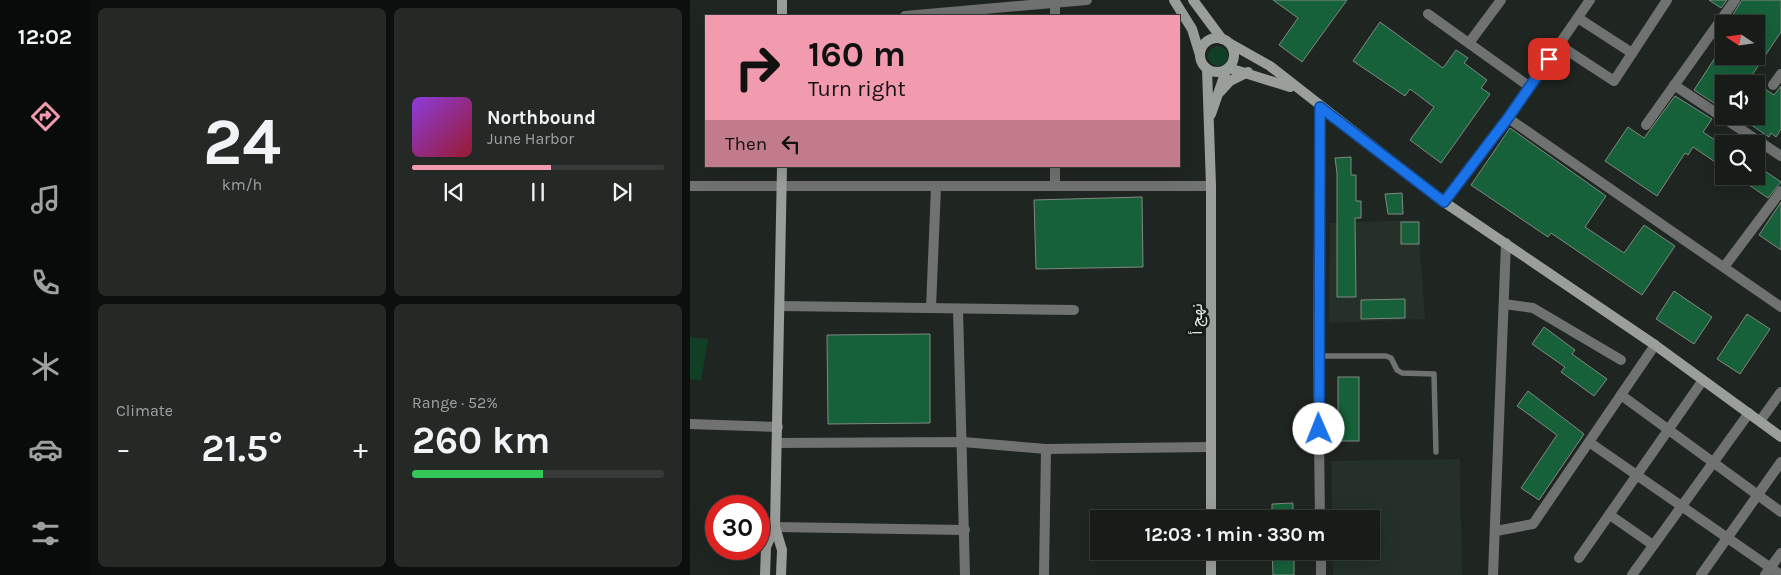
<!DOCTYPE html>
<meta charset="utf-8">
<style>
body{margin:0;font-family:Karla,Vazirmatn,sans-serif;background:#242926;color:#f1f3f6;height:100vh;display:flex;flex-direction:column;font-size:19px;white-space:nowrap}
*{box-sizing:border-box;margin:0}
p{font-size:16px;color:#9ea1a2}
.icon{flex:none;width:28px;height:28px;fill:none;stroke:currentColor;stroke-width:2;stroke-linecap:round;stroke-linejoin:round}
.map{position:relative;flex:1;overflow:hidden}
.sheet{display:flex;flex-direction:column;gap:8px;padding:8px;background:#0d0f0e;width:600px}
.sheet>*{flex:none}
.top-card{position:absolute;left:15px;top:15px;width:475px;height:152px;border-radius:0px;box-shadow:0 5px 20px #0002,0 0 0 1px #363a38;background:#f29aae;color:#111;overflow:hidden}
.needle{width:32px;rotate:283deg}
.tools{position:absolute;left:1025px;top:15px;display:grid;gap:10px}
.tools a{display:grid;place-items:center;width:50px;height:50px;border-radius:0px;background:#171c19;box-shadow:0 5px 20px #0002,0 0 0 1px #363a38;font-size:25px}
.speed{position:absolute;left:15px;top:495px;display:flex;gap:10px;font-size:25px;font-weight:700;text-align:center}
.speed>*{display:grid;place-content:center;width:65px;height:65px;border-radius:50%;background:#171c19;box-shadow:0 5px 20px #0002,0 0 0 1px #363a38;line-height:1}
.speed .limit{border:8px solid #d22;background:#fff;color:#111}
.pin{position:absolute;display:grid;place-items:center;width:42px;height:42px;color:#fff;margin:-21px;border-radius:10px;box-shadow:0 2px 8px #0006}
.me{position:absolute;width:55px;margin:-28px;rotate:359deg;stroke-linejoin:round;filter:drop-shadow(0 0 4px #0008)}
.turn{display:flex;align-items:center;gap:18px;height:105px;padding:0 20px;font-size:22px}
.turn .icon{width:65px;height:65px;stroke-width:2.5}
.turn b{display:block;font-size:35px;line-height:42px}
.then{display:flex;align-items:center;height:48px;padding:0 20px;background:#0003;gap:10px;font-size:19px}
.big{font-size:38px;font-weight:700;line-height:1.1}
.sheet .tile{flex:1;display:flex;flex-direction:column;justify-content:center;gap:8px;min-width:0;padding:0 18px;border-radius:8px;background:#242926}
.sheet .dial{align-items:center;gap:0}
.dial b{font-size:65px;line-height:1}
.song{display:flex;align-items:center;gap:15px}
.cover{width:60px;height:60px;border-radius:8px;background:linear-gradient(135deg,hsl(270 70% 55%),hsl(350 70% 35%))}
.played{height:5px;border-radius:2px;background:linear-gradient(90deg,#f29aae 55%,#363a38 55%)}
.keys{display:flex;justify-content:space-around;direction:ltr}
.heat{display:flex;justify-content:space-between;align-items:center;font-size:28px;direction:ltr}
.charge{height:8px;border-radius:4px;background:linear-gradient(90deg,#34c759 52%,#363a38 0)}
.sheet .tiles{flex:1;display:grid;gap:8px;grid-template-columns:repeat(2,1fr)}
.trip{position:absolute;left:400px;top:510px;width:290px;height:50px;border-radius:0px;background:#171c19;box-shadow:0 5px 20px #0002,0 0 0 1px #363a38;font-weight:700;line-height:50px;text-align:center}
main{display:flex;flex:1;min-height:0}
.tab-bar{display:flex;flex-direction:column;width:90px;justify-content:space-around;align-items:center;background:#090b0a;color:#9ea1a2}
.tab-bar .icon{width:35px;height:35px}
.tab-bar .current{color:#f29aae}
.tab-bar b{font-size:22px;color:#f1f3f6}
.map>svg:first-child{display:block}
.built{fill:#243028}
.green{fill:#113f26}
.building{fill:#16613a;stroke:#818883}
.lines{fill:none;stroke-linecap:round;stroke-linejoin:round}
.lane{stroke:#6f7270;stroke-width:5.5}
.street{stroke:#6f7270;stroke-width:10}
.secondary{stroke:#9a9f9b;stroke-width:10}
.route-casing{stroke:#114b97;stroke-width:12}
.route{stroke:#1a73e8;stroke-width:9}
.labels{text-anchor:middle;stroke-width:5;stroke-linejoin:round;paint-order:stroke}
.street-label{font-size:16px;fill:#e4e8e5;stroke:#161c18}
</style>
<main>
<nav class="tab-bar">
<b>12:02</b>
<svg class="icon current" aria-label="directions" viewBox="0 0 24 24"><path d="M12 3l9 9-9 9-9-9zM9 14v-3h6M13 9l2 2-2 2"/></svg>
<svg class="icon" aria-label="music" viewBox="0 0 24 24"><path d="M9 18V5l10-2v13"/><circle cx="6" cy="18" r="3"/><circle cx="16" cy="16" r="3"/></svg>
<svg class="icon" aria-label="phone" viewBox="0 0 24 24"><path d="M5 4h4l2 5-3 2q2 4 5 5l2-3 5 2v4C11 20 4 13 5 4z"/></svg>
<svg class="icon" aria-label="climate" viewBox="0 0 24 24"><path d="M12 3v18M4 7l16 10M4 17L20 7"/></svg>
<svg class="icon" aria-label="car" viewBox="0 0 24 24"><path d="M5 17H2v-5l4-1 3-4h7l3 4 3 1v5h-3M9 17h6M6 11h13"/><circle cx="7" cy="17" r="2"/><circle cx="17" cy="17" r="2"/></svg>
<svg class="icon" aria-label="filters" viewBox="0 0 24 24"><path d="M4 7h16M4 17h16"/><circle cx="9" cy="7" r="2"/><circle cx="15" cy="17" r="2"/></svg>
</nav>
<section class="sheet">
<div class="tiles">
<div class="tile dial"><b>24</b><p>km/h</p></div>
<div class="tile">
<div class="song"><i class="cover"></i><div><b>Northbound</b><p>June Harbor</p></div></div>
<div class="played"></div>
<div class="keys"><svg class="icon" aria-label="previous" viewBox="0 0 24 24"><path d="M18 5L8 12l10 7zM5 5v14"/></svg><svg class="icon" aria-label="pause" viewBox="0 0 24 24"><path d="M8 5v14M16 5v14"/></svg><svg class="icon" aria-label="next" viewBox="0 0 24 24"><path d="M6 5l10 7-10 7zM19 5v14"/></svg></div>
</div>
<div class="tile"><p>Climate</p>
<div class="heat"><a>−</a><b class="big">21.5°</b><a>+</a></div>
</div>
<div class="tile"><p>Range · 52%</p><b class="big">260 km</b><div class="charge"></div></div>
</div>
</section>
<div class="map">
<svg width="1091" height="575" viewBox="0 0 1091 575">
<rect width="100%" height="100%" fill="#1f2521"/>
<g class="built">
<polygon points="728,220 735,319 639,323 640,223"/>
<polygon points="770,459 772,575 643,575 643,551 681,551 681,519 642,519 641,461"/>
</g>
<g class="green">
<circle cx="528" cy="56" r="10"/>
<polygon points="0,337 18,339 11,381 0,379"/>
</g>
<g class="building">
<polygon points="583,0 657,0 612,62 589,45 608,18"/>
<polygon points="1019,0 1037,0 1031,8"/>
<polygon points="1052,0 1091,0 1091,32 1056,84 1034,84 1034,102 1030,107 1004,90 1034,44 1034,56 1066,56 1066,24 1042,24 1046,18 1042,16"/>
<polygon points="690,22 753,68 766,50 778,58 774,63 797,80 791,88 800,94 751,163 720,140 744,107 720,89 715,96 663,61"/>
<polygon points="1066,83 1084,95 1091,86 1091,129 1086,137 1081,133 1079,137 1048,116 1066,116"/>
<polygon points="985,96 1022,119 1013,132 1034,146 1034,168 1003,147 998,155 995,153 967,196 915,161 938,127 954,138"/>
<polygon points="820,128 916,196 895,227 934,253 954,225 985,246 952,295 861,233 858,237 781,185"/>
<polygon points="661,157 661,175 666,175 666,201 671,201 671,218 665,218 666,297 647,297 647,173 645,158"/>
<polygon points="1066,165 1091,182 1078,198 1046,176 1066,176"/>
<polygon points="712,193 713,214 698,214 695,194"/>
<polygon points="452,197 453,267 346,269 344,200"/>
<polygon points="1091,202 1091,250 1069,235"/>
<rect x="711" y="222" width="18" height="22"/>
<polygon points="984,291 1022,317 1004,344 966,319"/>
<polygon points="715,299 715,318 671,319 671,300"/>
<polygon points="1057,314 1080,329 1050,374 1027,359"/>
<polygon points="854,327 885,350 882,354 917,379 904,396 871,372 875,367 842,344"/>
<polygon points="240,334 240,423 138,424 137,335"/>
<rect x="648" y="377" width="21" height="64"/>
<polygon points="838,391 894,434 849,500 831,488 867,435 827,406"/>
<polygon points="603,503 603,519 582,519 582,504"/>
<polygon points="582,551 604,551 604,575 583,575"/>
</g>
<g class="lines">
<polyline class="lane" points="628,356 696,356 701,358 707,370 712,373 744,374 746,452"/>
<g class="street">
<polyline points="738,14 840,87"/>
<polyline points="215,16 397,0"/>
<polyline points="365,16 365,3"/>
<polyline points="888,18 942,53"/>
<polyline points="779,43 811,0"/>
<polyline points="869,45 924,81 977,0"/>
<polyline points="984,85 1091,156"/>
<polyline points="1083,85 1091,74"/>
<polyline points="818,118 1091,307"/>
<polyline points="956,125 1045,0"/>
<polyline points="0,186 521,186"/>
<polyline points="365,186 365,166"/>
<polyline points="754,202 818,118 900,0"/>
<polyline points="1034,267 1091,191"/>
<polyline points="814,304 843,308 931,360"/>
<polyline points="91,306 384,310"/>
<polyline points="241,308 246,187"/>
<polyline points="268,309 275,575"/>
<polyline points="931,395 1091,512"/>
<polyline points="1070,421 1091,392"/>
<polyline points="0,424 88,427"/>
<polyline points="899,442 1091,575"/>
<polyline points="87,443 273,442 356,449 520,447"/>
<polyline points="920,515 963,545"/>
<polyline points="630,519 628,356 630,107"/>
<polyline points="85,527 275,530"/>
<polyline points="806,531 843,524 965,345"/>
<polyline points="631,551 631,575"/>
<polyline points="889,558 1013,380"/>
<polyline points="354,575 356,449"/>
<polyline points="803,575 816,243"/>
<polyline points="942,575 1059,413"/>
<polyline points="1011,575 1091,462"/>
<polyline points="1075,575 1091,553"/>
</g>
<g class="secondary">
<polyline points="92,0 92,16"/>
<polyline points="484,0 502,29 510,55"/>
<polyline points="503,0 532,39"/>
<circle cx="527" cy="55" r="17"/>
<polyline points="541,44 580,66 754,202 965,345 1091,437"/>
<polyline points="539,68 600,87"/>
<polyline points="517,69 521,186 521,519"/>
<polyline points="530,92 540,81 558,72"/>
<polyline points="521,114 536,71"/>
<polyline points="85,527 92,166"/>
<polyline points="521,551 521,575"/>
<polyline points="75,575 76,547 85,527 92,550 91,575"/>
</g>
</g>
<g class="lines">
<defs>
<polyline id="route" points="629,429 630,107 754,202 818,118 859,59"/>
</defs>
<use href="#route" class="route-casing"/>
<use href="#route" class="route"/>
</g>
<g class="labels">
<g class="street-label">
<text transform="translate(506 319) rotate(-90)" y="6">نهج أ</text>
</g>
</g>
</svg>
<div class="tools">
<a><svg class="needle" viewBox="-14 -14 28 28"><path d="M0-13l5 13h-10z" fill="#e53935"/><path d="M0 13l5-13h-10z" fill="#9ea1a2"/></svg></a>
<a><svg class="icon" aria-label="sound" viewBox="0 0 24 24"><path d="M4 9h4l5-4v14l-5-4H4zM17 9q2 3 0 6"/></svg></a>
<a><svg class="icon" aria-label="search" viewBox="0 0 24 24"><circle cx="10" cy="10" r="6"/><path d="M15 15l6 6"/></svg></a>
</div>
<div class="speed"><div class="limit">30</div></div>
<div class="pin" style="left:859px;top:59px;background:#d93025"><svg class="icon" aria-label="arrive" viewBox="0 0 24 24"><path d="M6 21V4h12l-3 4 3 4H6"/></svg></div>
<svg class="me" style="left:629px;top:429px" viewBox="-20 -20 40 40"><circle r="19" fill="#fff"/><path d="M0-13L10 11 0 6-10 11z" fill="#1a73e8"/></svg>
<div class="trip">12:03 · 1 min · 330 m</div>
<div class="top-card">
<div class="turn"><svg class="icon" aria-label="right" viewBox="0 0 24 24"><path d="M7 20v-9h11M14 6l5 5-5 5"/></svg><div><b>160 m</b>Turn right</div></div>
<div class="then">Then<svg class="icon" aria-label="left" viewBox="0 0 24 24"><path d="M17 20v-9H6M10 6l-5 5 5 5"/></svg></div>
</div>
</div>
</main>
